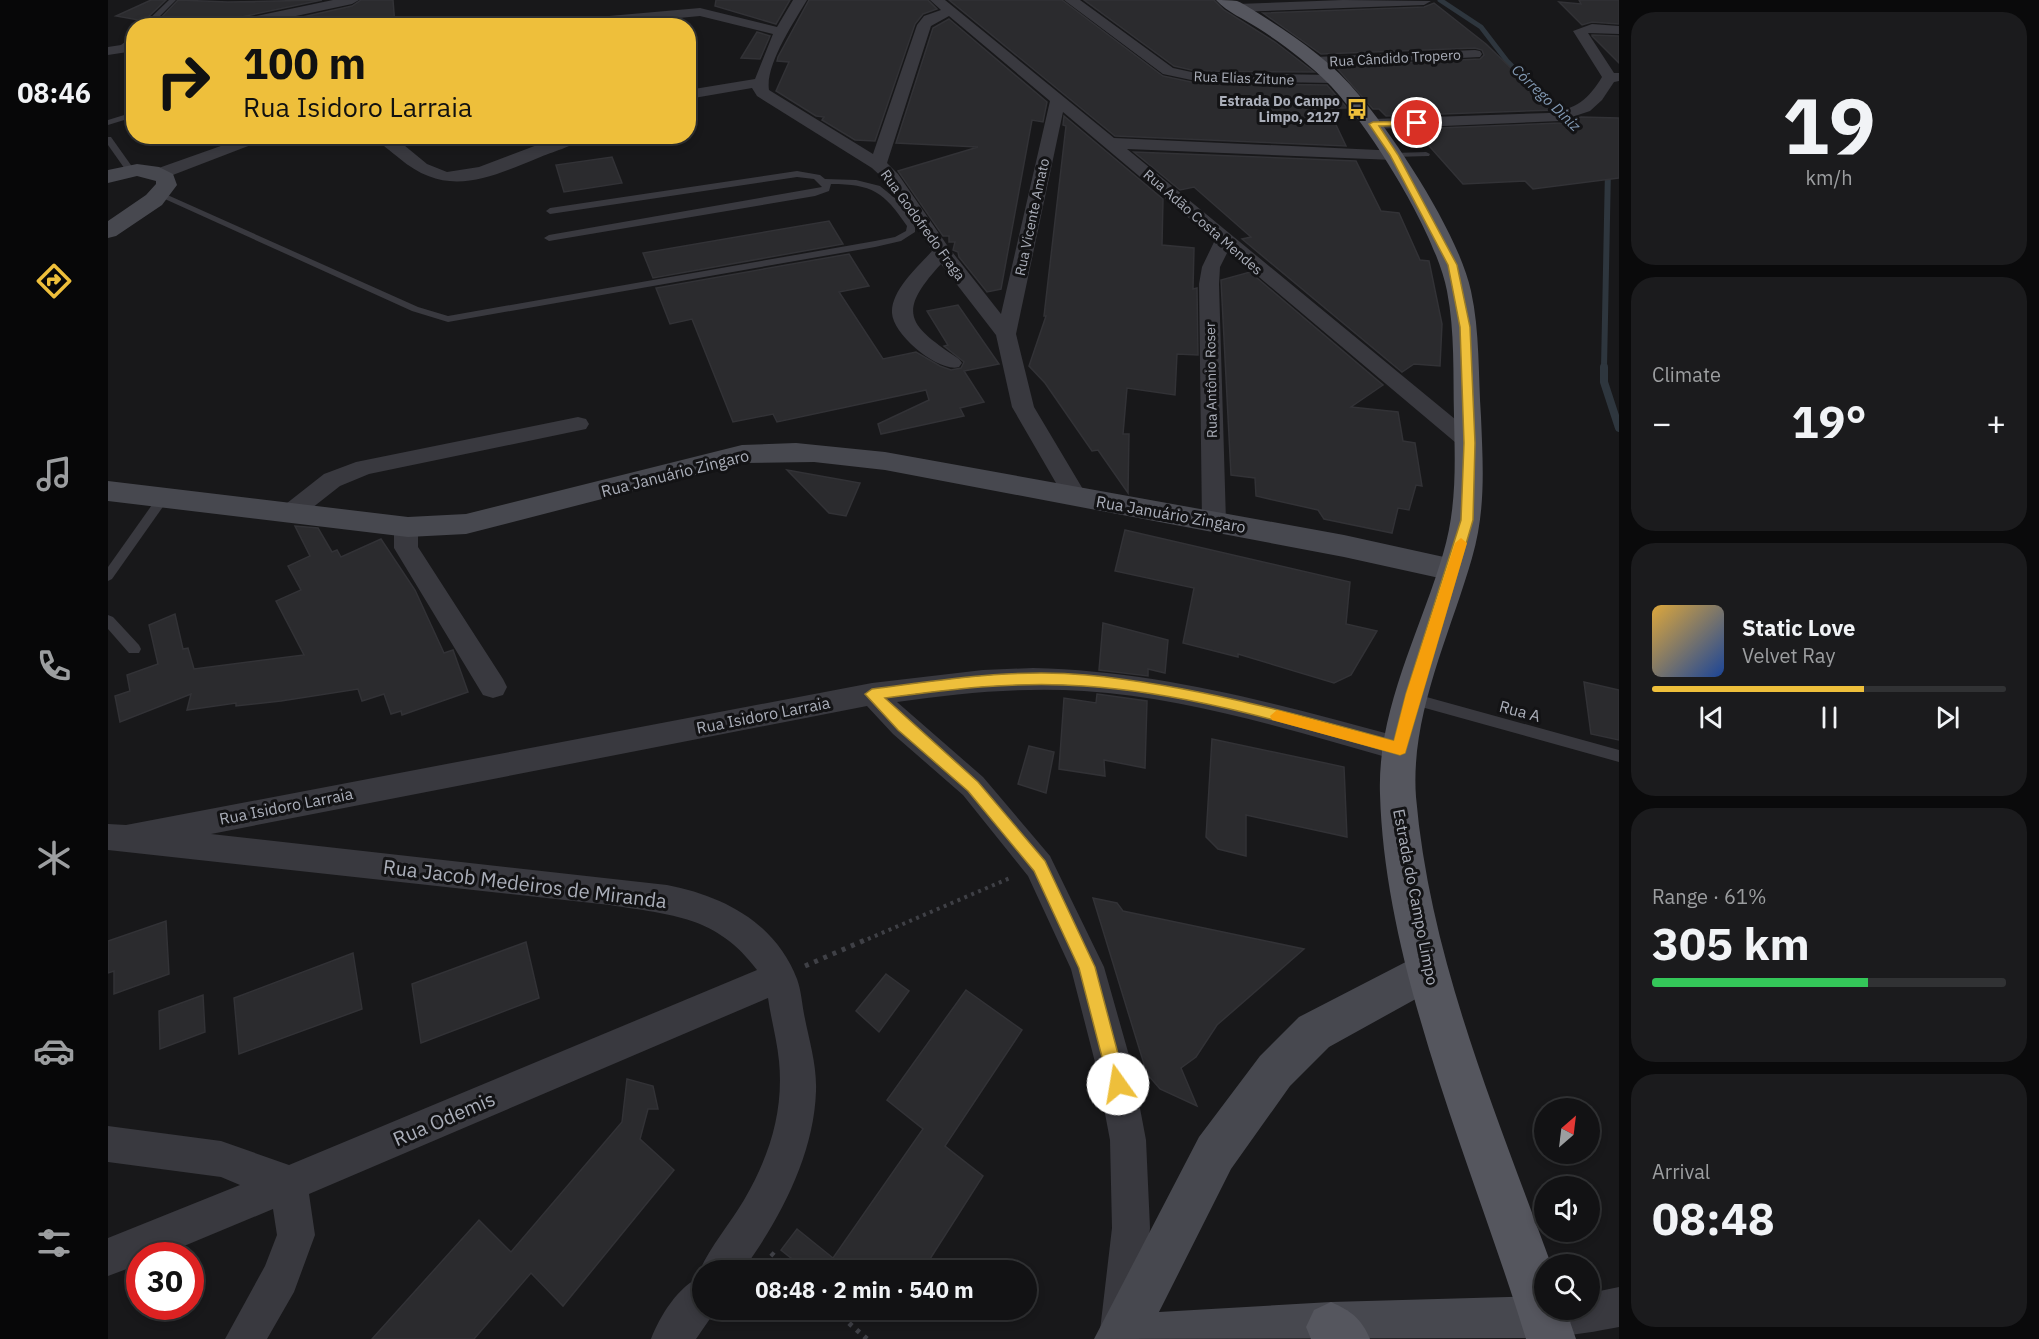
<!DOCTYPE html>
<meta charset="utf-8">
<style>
body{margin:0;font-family:"IBM Plex Sans",sans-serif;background:#1b1b1d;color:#f1f3f6;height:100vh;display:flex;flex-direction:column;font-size:22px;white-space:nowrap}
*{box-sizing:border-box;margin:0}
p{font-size:20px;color:#9c9ea0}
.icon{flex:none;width:33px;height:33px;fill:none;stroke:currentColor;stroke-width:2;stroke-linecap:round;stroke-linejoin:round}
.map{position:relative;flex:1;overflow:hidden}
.panel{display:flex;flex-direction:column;gap:12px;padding:12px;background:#0a0a0b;width:420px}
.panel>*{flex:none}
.hud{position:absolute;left:18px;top:18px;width:570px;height:126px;border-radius:24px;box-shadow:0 3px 9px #0003,0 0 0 2px #313234;background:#eebf3b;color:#111;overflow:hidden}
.needle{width:39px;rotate:28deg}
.buttons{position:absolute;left:1426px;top:1098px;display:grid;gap:12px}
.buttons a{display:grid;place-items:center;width:66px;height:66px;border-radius:50%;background:#121214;box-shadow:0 3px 9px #0003,0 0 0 2px #313234;font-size:30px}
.speed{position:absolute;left:18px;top:1242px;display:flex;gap:12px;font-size:30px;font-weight:700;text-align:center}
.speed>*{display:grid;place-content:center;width:78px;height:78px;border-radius:50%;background:#121214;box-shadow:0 3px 9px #0003,0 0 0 2px #313234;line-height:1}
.speed .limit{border:9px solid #d22;background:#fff;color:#111}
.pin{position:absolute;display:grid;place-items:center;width:51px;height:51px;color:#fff;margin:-26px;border:3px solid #fff;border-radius:50%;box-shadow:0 2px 6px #0007}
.me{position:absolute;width:66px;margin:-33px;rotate:347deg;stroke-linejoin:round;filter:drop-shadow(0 0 4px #0008)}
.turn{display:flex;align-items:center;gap:21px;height:126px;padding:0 18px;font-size:27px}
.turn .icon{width:78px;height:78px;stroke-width:2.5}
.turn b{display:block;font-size:42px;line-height:51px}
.big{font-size:45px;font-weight:700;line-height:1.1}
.panel .card{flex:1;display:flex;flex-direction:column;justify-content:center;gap:9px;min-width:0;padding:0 21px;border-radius:24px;background:#1b1b1d}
.panel .dial{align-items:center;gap:0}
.dial b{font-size:78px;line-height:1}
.song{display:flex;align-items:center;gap:18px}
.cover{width:72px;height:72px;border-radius:9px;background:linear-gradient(135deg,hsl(40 70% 55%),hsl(220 70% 35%))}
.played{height:6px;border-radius:3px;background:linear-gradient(90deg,#eebf3b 60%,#313234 60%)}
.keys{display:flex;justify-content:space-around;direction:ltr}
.heat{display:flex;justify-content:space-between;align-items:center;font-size:33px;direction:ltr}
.charge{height:9px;border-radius:4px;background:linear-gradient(90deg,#34c759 61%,#313234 0)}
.trip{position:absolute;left:584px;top:1260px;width:345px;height:60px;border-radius:30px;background:#121214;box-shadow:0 3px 9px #0003,0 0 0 2px #313234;font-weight:700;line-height:60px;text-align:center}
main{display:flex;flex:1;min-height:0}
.dock{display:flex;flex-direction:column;width:108px;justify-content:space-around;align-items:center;background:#070708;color:#9c9ea0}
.dock .icon{width:42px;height:42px}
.dock .current{color:#eebf3b}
.dock b{font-size:27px;color:#f1f3f6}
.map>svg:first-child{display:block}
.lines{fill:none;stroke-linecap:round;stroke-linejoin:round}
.stream-far2{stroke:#2e363e;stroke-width:5}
.stream-far1{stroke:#2e363e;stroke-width:6}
.stream{stroke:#2e363e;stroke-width:8}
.building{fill:#2b2b2e;stroke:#323236;stroke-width:1.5}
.path-far1{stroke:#3f4046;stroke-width:4;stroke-dasharray:3 4.5;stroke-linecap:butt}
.path{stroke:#3f4046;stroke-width:5;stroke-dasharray:4 6;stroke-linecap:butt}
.lane{fill:#39393f;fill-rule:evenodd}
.street{fill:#39393f;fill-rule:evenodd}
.secondary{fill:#47484f;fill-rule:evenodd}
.primary{fill:#55565e;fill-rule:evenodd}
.route{fill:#eebf3b;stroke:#9b7c26;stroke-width:1.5}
.slow{fill:#f59e0b}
.labels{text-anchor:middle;stroke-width:6;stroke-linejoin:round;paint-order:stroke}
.far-street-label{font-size:14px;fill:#aaaeb9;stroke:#131315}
.far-poi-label{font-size:14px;font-weight:bold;fill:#aaaeb9;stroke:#131315;text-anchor:end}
.far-water-label{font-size:15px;font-style:italic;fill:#8299b3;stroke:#131315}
.street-label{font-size:16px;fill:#aaaeb9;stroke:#131315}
.near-street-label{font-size:20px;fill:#aaaeb9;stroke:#131315}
</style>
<main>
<nav class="dock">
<b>08:46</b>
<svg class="icon current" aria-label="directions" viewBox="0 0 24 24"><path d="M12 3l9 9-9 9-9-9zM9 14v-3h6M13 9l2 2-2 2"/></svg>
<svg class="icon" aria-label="music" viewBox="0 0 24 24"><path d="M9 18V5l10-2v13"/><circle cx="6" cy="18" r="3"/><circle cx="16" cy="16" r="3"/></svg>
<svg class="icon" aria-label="phone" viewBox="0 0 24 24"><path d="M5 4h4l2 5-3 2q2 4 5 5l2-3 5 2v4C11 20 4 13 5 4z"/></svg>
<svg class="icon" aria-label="climate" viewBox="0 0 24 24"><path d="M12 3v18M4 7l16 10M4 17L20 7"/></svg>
<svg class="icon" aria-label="car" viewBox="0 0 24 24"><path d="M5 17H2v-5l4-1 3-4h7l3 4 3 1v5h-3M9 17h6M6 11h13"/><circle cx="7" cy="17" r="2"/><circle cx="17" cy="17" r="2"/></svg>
<svg class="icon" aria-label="filters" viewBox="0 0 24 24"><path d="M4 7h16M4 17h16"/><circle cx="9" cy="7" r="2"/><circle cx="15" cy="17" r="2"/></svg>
</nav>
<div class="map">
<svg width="1511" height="1339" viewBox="0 0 1511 1339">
<rect width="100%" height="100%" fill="#18181a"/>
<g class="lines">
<polyline class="stream-far2" points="1332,0 1373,27 1399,61 1457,120"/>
<polyline class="stream-far1" points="1496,368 1500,169"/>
<polyline class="stream" points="1496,367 1496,382 1511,428"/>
</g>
<g class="building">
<polygon points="43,0 58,0 36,21 8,16"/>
<polygon points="70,0 120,2 214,0 119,20 110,26 58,26 48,23"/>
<polygon points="253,0 285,0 287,26 154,26 244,6"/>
<polygon points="608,0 682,0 668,24 607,6"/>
<polygon points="701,0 820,0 829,9 815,14 807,24 767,141 747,140 714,120 716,117 708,116 668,91 681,62 669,61 670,57"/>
<polygon points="841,0 954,0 1055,76 1088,83 1219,85 1239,108 1220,108 1238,146 1007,136"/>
<polygon points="976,0 1106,0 1116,10 1167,42 1206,72 1088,71 1066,66"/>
<polygon points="1471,0 1511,0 1511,24 1484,22 1474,25 1451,2 1473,4"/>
<polygon points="1326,3 1378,44 1446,110 1278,116 1271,109 1265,109 1227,66 1372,59 1376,55 1374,50 1367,48 1213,54 1155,13 1316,7"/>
<polygon points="841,19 939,102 935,122 924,120 893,289 879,292 851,257 850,252 845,250 847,242 841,242 841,236 835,236 790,171 870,147 788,143 825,28"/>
<polygon points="649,32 662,36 652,59 633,58"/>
<polygon points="1484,35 1511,36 1511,63 1484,36"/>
<polygon points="956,116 1055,199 1054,245 1086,248 1085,289 1089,288 1090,355 1069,354 1067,395 1019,388 1015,434 1021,434 1020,493 990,450 984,451 937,383 921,366 938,316 936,316 958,126 955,125"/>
<polygon points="1473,117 1511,118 1511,178 1425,189 1417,181 1355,184 1306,129 1452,123"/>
<polygon points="1026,152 1248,161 1273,211 1291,213 1312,260 1321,261 1334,324 1332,366 1306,364 1294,372 1134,239 1143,237 1086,187 1072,190"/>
<polygon points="504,157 514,183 456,192 448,165"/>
<polygon points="721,221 735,244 545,278 535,253"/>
<polygon points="741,254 761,286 731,292 775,359 808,352 832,366 843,370 853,368 856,362 836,346 840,345 819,311 850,305 891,364 856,371 876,402 852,408 856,416 773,434 770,424 821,400 818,390 669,422 665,414 625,422 584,319 562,324 548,288"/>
<polygon points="1142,272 1275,385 1243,407 1290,412 1295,441 1307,443 1314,486 1308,485 1301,510 1290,508 1284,533 1216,519 1210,510 1148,496 1147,478 1123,475 1113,280"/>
<polygon points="679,470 752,483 738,516 721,513"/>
<polygon points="187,526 210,528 224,552 229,550 233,557 273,539 307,590 336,653 345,650 360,692 294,715 293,711 283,714 276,694 254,701 250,689 173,701 128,706 128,703 79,710 83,694 12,722 7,696 22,691 19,675 50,664 41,625 67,614 75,649 80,648 86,669 196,655 168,601 193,590 180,566 202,556"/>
<polygon points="1017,530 1242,582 1238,624 1269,631 1243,675 1226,683 1130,654 1130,657 1075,643 1086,588 1007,571"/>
<polygon points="995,623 1060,640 1057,673 1040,669 1040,676 991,670"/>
<polygon points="1476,682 1511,690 1511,740 1483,734"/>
<polygon points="989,694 1039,701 1037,768 996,760 997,776 951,769 956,698 988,703"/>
<polygon points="1104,739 1236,767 1239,837 1138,815 1138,856 1110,849 1098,837"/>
<polygon points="921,746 946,752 938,793 910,784"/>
<polygon points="985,898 1009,903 1015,911 1196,949 1109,1025 1088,1057 1073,1068 1089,1106 1052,1089 1039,1074"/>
<polygon points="58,921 61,974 6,994 6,971 0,973 0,941"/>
<polygon points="418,942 431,998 313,1043 304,984"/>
<polygon points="245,953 254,1009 131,1054 126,998"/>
<polygon points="778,974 801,991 771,1032 748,1011"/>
<polygon points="858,990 914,1030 837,1146 875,1176 815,1270 698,1270 673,1250 689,1229 725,1258 815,1129 779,1100"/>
<polygon points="95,995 97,1032 52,1049 51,1011"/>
<polygon points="519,1079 545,1086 550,1109 540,1109 532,1139 566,1170 455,1306 423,1273 366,1339 264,1339 371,1220 403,1252 514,1122"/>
</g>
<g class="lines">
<polyline class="path-far1" points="753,942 902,878"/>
<g class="path">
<polyline points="697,966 757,940"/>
<polyline points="663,1253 682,1270"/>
<polyline points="726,1310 759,1339"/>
</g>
<g class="lane">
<polygon points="61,0 68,0 42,26 34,26"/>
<polygon points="26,35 26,41 15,52 9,52 9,48"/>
<polygon points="26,112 26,117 0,125 0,120"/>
<polygon points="0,137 3,137 25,168 25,172 19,172 0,145"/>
<polygon points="1318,152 1322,154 1321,156 1286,157 1282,155 1286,153"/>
<path d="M689,171L712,175L717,179L748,180L772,186L789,200L807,226V232L793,241L767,247L340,322L304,311L48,195L55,193L310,307L340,316L767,241L787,237L798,231L799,226C776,192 764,184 723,184L721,191L707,196L441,241L436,238L441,235L714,187L706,179L689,177L442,214L438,211L442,208Z"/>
<polygon points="55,494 61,498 59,501 4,579 0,581 0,567 51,495"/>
<polygon points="0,615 5,617 31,645 33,649 31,653 21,653 0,629"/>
<polygon points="1304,693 1511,750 1511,762 1299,703 1297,699 1299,695"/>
</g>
<g class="street">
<polygon points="225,0 251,0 244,4 141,26 112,26 119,22"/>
<path d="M685,0H699C686,22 657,65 661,90L765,154L809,25L816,16L833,10L822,0H837L1006,138L1292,151L1294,155L1292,159L1286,160L1019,149L1370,438L1373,443L1370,448L1362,450L1354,448L1120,251L1112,267L1111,284L1118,522L1114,528L1106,530L1098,528L1094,522L1091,284L1094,267L1107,240L955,112L908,334L926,407L979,496L975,502L967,504L959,502L904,407L888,335L833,264C788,313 800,325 851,359L854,363L851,367C831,373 785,335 784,313C783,290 810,267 824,251L778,181L764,168L649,96L644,88L580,99V90L647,79L665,34L592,16L486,26H414L412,23L419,19H467L592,8L669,27ZM841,16L942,101L893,314L841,248L790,174L779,163L823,26Z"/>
<polygon points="956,0 972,0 1065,68 1088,73 1226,75 1233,79 1226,83 1088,81 1055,74"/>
<polygon points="1235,0 1323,1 1316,5 1129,12 1122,8 1129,4"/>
<path d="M1484,24L1511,26V34L1480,33L1506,73H1511V81L1506,82L1494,100L1482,111L1452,121L1265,129L1257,124L1265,119L1441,113C1468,109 1480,100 1494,77L1465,31Z"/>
<polygon points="26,43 26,51 0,55 0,47"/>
<polygon points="1367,50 1372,51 1374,54 1372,57 1207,65 1200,61 1207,57"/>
<polygon points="141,136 166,136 57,178 51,179 43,174 45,170"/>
<path d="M266,136H285L319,164L339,172L371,167L453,136H476C466,147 443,152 430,158C378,179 338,198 291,158C283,151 273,145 266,136Z"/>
<polygon points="470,417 478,419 481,424 478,429 261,474 232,486 190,519 182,521 174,519 170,513 174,507 216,474 248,462"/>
<polygon points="298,518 307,520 310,526 310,547 395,679 399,687 395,695 385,698 375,695 286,548 286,526 289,520"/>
<path d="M925,668C1052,671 1170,704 1292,737L1302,741L1306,749L1302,757L1292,761C1188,732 1084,698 976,691C914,687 851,693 789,702L875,777L942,856L996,967L1024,1066L1038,1140L1042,1228L1031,1339H991L1004,1228L1002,1140L988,1066L963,969L920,876L855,795L785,734L759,706L103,834L559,885C615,896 667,922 689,979C693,990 694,1003 696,1014C701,1040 709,1065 708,1091C706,1155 672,1219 635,1270H594V1274L592,1270C603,1245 622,1224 636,1200C661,1157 676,1112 671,1061C669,1040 663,1019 660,998L201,1194L207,1235L186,1292L159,1339H117L157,1266L169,1235L165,1209L52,1256H32V1264L0,1276V1238L132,1185L113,1177L0,1162V1126L113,1141L181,1165L649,970C609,916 564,915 502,905L0,850V824L18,825L764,683L875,670Z"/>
<path d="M594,1276V1310H608L588,1339H543C552,1316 570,1286 594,1276Z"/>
<path d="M1511,1287V1327C1485,1332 1449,1339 1424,1335L1418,1321L1424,1307L1437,1301V1310H1482V1293Z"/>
</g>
<g class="secondary">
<polygon points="29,164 51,167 65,174 69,185 54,205 8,236 0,238 0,221 38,195 48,184 48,181 29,176 0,183 0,170"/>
<polygon points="688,443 777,452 1236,535 1345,559 1356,562 1360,570 1356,578 1345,581 1236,557 777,470 706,462 634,463 358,534 300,537 0,501 0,481 300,517 358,514 634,445"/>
<polygon points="1319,951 1333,957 1339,971 1333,985 1221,1047 1182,1086 1123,1169 1051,1312 1223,1302 1437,1296 1437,1310 1458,1310 1463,1321 1455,1338 986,1339 1091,1137 1152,1056 1191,1017"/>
</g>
<g class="primary">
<path d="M1108,0C1114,0 1123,0 1129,1C1137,4 1146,11 1153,15C1189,38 1224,62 1251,95C1289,140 1351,235 1363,291C1372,332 1370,375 1373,417C1375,466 1378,510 1364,558C1342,635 1302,715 1308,797C1322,959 1388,1113 1443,1264H1437V1310H1458L1468,1339H1418C1366,1169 1277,972 1272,794C1269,710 1312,632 1335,554C1349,507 1347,464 1346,416C1345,374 1347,332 1339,291C1328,233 1261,125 1220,83C1199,62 1175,44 1150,28C1136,19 1119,12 1108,0Z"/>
<path d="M1223,1302C1243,1311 1253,1318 1262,1339H1203L1198,1327L1206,1310Z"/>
</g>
</g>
<path class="route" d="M1312,121L1309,125L1271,126L1290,155L1349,265L1362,327L1367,443L1365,520L1297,753L1292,755C1189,726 1083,693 976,686C909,681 843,689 777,698L870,782L937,861L987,967L1018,1084L1016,1091L1010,1093L1003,1091L1001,1084L971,968L926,871L860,791L790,730L757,694L764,689C835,680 907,668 978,675C1083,685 1185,713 1286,741L1298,694L1353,520L1356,443L1352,327L1340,265L1282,155L1261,124L1265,122Z"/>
<polygon class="slow" points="1353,538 1359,543 1297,753 1292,755 1164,720 1162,716 1169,710 1286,741 1298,694 1347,543"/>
<defs>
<symbol id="bus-bare" viewBox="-9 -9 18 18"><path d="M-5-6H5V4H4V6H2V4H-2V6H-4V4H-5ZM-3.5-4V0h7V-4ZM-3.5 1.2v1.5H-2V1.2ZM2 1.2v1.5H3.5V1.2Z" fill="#eebf3b" stroke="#131315" stroke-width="2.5" paint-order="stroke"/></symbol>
</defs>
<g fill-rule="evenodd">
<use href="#bus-bare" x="1234" y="94" width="30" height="30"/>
</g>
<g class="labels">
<g class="far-street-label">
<text transform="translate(1287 58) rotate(-3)" y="5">Rua Cândido Tropero</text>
<text transform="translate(1136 78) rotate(2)" y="5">Rua Elias Zitune</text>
<text transform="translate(924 217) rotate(-78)" y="5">Rua Vicente Amato</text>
<text transform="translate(1095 222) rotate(41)" y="5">Rua Adão Costa Mendes</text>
<text transform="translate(815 225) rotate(54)" y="5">Rua Godofredo Fraga</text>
<text transform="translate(1103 380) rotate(-91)" y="5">Rua Antônio Roser</text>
</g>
<g class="far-poi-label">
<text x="1232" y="106">Estrada Do Campo<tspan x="1232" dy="16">Limpo, 2127</tspan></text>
</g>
<g class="far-water-label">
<text transform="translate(1438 98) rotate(44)" y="5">Córrego Diniz</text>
</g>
<g class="street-label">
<text transform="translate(567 473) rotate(-14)" y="6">Rua Januário Zingaro</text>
<text transform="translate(1063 514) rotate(10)" y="6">Rua Januário Zingaro</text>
<text transform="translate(1412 711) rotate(15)" y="6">Rua A</text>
<text transform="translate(655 715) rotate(-11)" y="6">Rua Isidoro Larraia</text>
<text transform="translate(178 806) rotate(-11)" y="6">Rua Isidoro Larraia</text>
<text transform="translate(1308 897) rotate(79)" y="6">Estrada do Campo Limpo</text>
</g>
<g class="near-street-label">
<text transform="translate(417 884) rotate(7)" y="7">Rua Jacob Medeiros de Miranda</text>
<text transform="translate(336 1119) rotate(-23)" y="7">Rua Odemis</text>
</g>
</g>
</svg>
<div class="buttons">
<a><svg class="needle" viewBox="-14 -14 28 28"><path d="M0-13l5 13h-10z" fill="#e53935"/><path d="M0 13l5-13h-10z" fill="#9c9ea0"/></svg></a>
<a><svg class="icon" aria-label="sound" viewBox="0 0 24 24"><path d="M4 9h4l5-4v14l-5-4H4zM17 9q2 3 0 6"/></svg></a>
<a><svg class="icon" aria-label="search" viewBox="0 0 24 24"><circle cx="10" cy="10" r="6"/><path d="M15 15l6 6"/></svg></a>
</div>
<div class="speed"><div class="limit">30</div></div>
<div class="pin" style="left:1309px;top:123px;background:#d93025"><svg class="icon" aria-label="arrive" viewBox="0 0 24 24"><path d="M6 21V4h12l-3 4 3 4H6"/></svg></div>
<svg class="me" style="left:1010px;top:1084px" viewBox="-20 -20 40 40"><circle r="19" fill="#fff"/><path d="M0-13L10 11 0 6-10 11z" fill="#eebf3b"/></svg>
<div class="trip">08:48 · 2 min · 540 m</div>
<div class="hud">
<div class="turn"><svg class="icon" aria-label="right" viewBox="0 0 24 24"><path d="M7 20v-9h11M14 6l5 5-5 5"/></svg><div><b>100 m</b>Rua Isidoro Larraia</div></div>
</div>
</div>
<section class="panel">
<div class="card dial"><b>19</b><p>km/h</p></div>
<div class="card"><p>Climate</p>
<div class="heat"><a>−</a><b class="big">19°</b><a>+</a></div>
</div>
<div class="card">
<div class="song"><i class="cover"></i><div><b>Static Love</b><p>Velvet Ray</p></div></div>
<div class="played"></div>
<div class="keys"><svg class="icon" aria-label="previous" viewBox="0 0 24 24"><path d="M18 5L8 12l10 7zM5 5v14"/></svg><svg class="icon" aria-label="pause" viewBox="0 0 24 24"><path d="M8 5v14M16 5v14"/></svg><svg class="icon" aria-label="next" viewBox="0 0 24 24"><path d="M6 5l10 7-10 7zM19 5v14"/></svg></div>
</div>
<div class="card"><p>Range · 61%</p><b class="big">305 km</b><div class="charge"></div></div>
<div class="card"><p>Arrival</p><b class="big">08:48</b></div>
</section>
</main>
